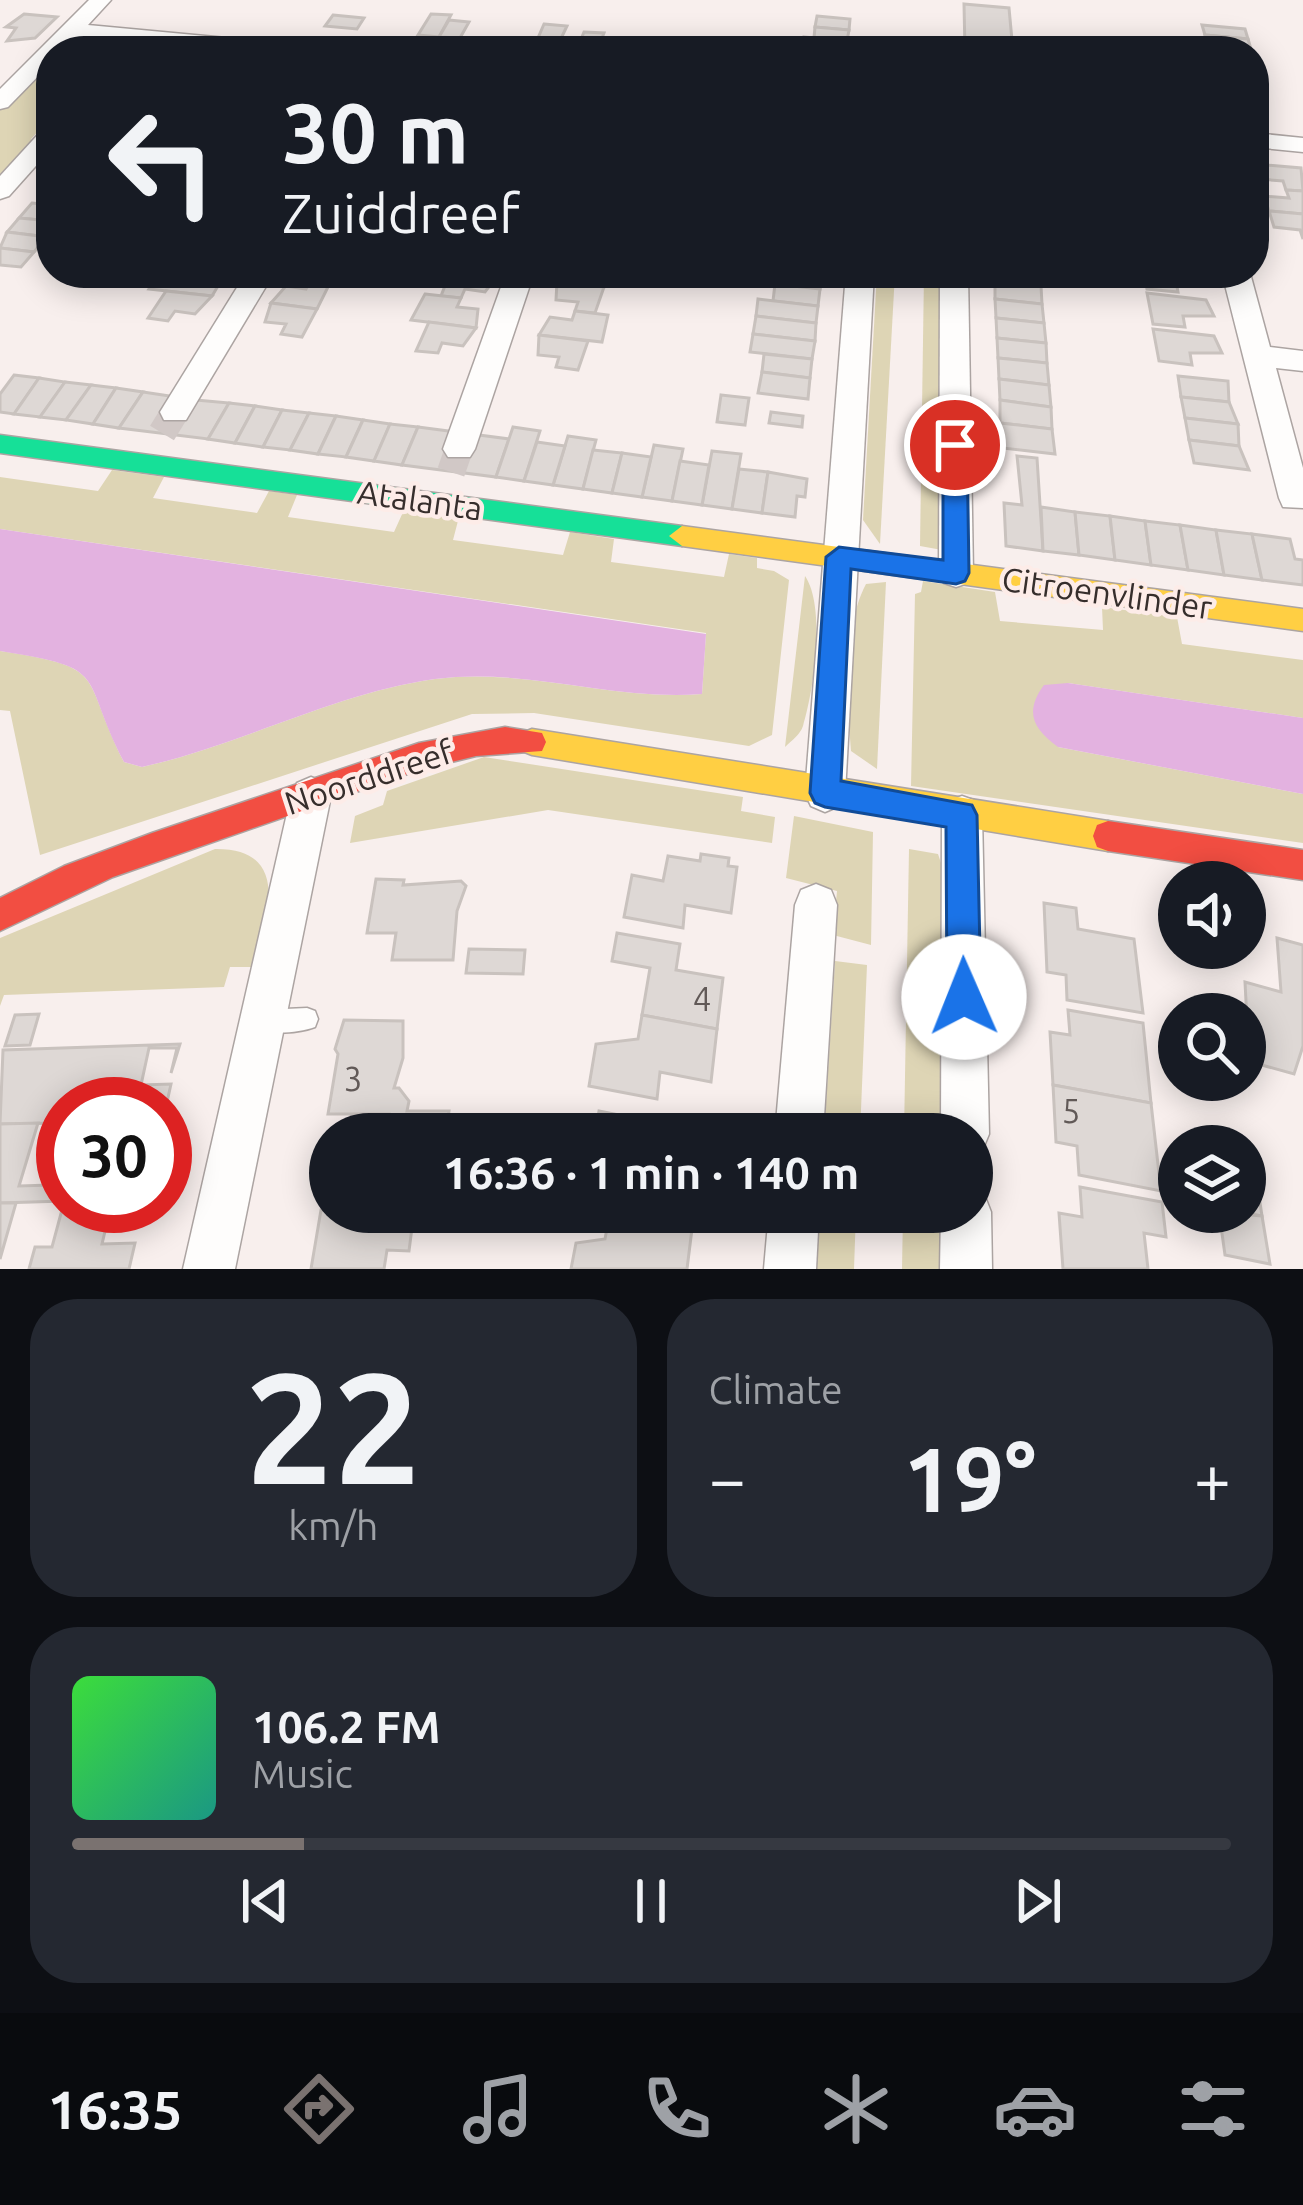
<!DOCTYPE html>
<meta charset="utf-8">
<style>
body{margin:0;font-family:Ubuntu,sans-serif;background:#242831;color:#f1f3f6;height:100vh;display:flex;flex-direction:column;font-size:45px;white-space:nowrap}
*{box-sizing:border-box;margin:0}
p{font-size:39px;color:#9ea1a6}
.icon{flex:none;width:66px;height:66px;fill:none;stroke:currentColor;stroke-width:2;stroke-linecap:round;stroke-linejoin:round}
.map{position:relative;height:1269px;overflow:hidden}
.sheet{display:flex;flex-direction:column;gap:30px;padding:30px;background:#0d0f14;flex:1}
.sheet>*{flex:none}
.top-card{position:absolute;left:36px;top:36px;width:1233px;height:252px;border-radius:48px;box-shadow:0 6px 30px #0003;background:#171b24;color:#f1f3f6;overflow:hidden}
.controls{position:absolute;left:1158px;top:861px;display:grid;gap:24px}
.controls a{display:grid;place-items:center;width:108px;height:108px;border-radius:50%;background:#171b24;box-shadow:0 6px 30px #0003;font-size:60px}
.speed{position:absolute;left:36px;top:1077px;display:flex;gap:24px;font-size:60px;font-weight:700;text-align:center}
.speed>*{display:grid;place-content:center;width:156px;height:156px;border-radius:50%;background:#171b24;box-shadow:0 6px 30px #0003;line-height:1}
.speed .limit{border:18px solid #d22;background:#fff;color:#111}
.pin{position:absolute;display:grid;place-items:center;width:102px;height:102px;color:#fff;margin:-51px;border:6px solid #fff;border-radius:50%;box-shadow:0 3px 12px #0007}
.me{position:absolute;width:132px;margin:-66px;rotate:359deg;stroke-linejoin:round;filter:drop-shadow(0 0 9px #0008)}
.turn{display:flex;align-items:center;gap:42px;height:252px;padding:0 48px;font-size:54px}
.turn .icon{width:156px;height:156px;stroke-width:2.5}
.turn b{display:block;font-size:84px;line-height:102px}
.big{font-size:90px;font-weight:700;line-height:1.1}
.sheet .card{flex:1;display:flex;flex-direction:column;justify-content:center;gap:18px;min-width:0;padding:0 42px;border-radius:48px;background:#242831}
.sheet .dial{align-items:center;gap:0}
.dial b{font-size:156px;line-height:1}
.song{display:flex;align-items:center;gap:36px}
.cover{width:144px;height:144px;border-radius:18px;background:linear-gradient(135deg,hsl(120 70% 55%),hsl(170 70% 35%))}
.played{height:12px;border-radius:6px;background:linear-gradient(90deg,#7a7270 20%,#363941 20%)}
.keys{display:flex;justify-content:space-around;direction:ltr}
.heat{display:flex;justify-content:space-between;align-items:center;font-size:66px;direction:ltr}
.sheet .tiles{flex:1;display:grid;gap:30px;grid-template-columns:1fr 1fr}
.card:last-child{grid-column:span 2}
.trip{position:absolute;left:309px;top:1113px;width:684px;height:120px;border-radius:60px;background:#171b24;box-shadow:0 6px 30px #0003;font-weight:700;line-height:120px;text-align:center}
.menu{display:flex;height:192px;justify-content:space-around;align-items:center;background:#090b0e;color:#9ea1a6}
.menu .icon{width:84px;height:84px}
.menu .selected{color:#7a7270}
.menu b{font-size:54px;color:#f1f3f6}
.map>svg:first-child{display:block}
.green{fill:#ded5b5}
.water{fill:#e3b2e0}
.building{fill:#ded8d5;stroke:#c9c2be;stroke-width:3}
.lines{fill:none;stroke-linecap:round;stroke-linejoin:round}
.street-tunnel{stroke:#d1c8c6;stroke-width:28;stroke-dasharray:28 15;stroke-linecap:butt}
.lane-casing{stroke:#aca4a2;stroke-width:3}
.street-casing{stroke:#aca4a2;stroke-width:3}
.fast-casing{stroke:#aca4a2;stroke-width:3}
.slow-casing{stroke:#aca4a2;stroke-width:3}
.jam-casing{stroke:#aca4a2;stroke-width:3}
.lane{fill:#fefdfc;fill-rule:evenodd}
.street{fill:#fefdfc;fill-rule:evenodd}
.fast{fill:#16e098;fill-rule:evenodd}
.slow{fill:#ffcf43;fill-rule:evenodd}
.jam{fill:#f24e42;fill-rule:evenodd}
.route{fill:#1a73e8;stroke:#114b97;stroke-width:3}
.labels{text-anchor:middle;stroke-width:9;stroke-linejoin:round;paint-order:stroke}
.street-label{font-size:33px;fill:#362e2c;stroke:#fdece8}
.near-number-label{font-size:33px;fill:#615957}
</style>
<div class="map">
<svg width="1303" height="1269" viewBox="0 0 1303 1269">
<rect width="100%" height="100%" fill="#f8efed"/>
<g class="green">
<polygon points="51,65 51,117 31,139 33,144 0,174 0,108"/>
<polygon points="877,273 895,273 880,544 863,520"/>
<polygon points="924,273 943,273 942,550 920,546"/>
<path d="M112,470L164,477L153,498L257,513L269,491L297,495L288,517L394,532L404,510L459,517L453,540L563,555L570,532L614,539L611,562L724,577L729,554L757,558V568L774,571L789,580L772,735L749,746L534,713L472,714L40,855L10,711L0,710V651C111,668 79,673 124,762L142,767C241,745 335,693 435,679C525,667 612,701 702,694L706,633L0,529V477L98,491Z"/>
<path d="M805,576C826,607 814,690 803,726C800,735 792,740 785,747Z"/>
<polygon points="923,581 995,592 1000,621 1103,630 1102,607 1177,617 1182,644 1303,660 1303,718 1068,683 1058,747 1303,794 1303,843 911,786 915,594 921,592"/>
<path d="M886,582L877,769L851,751C847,700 842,630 866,584Z"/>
<polygon points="484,757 743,797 741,811 775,817 772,843 548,810 350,843 355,816 383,805 387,791"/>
<polygon points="794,816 873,832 871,945 833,935 837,891 786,878"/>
<path d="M215,849C292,848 267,917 256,967H230L224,987L4,995L0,1006V938Z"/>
<polygon points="909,849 938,854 944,872 946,1134 904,1134"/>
<polygon points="835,961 867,965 860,1134 824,1134"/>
<polygon points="820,1212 856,1212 854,1269 816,1269"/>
<polygon points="903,1212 946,1212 946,1269 902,1269"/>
</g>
<g class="water">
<path d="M0,529L706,634L702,694C612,701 526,667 435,679C335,693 241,745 142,767L124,762C78,673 113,669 0,651Z"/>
<path d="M1068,683L1303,718V794L1058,747C1033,729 1024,712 1044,685Z"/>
</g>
<g class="building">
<polygon points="964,4 1009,8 1013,51 965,51"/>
<polygon points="24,14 57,17 35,38 7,41 16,28 6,27"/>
<polygon points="431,14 451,15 439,37 418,35"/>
<polygon points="333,15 364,18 357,29 325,26"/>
<polygon points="817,16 850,19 849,30 815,27"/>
<polygon points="449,20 469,22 460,38 439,37"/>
<polygon points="544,24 567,26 557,47 535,45"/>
<polygon points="1202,25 1245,29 1248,39 1205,35"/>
<polygon points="815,27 849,30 847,41 814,38"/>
<polygon points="584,32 604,33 597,51 577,49"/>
<polygon points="1205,35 1248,39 1251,49 1208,45"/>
<polygon points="804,37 847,41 846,51 803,47"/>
<polygon points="1254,164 1301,168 1303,191 1286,190 1283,181 1259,179"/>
<polygon points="1286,190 1303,191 1303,214 1269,211 1264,196 1289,198"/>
<polygon points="32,203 51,205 51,221 19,218"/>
<polygon points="1269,211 1303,214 1303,239 1300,230 1274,227"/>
<polygon points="19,218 51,221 51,232 47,237 7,232"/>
<polygon points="7,232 47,237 34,252 0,248"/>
<polygon points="0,248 34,252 21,267 0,265"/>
<polygon points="160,273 200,273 198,276 217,278 213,286 218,286 212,296 149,289"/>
<polygon points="450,273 484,273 498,275 485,292 465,289 461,298 441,296"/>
<polygon points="560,273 608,273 604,287 557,282"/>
<polygon points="777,273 822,273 820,289 775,284"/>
<polygon points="994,273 1040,273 1041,286 995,281"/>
<polygon points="1149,273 1204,273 1205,278 1200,278 1202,284 1176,281 1178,292 1147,289 1145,278 1151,278"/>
<polygon points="311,280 330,283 317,309 271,303 286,286 306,289"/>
<polygon points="995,281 1041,286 1042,304 995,299"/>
<polygon points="557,282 604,287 595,313 575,311 578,302 556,300"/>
<polygon points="775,284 820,289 818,306 773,301"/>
<polygon points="166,291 212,296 195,314 175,311 168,321 148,318"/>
<polygon points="1147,293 1206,300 1214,316 1183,316 1185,327 1153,324"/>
<polygon points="425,294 461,298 457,307 478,309 476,328 411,320"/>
<polygon points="758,299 818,306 816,323 756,316"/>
<polygon points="995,299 1042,304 1044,323 996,318"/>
<polygon points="271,303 317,309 302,337 281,334 286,324 265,322"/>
<polygon points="575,311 608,315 602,342 539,335 550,317 572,320"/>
<polygon points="756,316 816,323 815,341 753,334"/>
<polygon points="996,318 1044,323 1046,343 997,338"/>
<polygon points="429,322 476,328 463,346 442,343 438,353 416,351"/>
<polygon points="1153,329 1214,336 1222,353 1190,353 1192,365 1159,361"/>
<polygon points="753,334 815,341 812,359 750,352"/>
<polygon points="539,335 588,341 578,370 556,367 559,357 538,355"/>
<polygon points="997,338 1046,343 1047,363 998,358"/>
<polygon points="764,354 812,359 810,378 762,372"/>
<polygon points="998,358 1047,363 1049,385 999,379"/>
<polygon points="762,372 810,378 808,399 758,393"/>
<polygon points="14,375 39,378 14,414 0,412 0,394"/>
<polygon points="1178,376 1228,381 1229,402 1181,397"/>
<polygon points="39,378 65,382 40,417 14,414"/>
<polygon points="999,379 1049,385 1051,407 1000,400"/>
<polygon points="65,382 91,385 66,420 40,417"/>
<polygon points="91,385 116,388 93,424 66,420"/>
<polygon points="116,388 143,392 119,428 93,424"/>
<polygon points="143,392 196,400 229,403 208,439 119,428"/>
<polygon points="721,395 749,398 745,425 717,422"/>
<polygon points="1181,397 1229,402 1238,424 1185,418"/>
<polygon points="1000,400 1051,407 1052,429 1000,423"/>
<polygon points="229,403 255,406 235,443 208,439"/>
<polygon points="255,406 282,410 263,447 235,443"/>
<polygon points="282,410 309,413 290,450 263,447"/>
<polygon points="771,412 803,416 802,427 769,423"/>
<polygon points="309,413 336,416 318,454 290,450"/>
<polygon points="336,416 363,420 346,457 318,454"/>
<polygon points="1185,418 1238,424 1239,446 1189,440"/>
<polygon points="363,420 390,424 374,461 346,457"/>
<polygon points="1000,423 1052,429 1055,454 1002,448"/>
<polygon points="390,424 418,427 402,465 374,461"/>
<polygon points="418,427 509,439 496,477 402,465"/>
<polygon points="513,427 540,431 524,481 496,477"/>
<polygon points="568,436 596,440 583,489 553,485"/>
<polygon points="1189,440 1239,446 1249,470 1194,463"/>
<polygon points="537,442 565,446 553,485 524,481"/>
<polygon points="654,445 683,449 672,501 642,497"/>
<polygon points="593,450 622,453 612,493 583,489"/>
<polygon points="712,451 741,454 732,509 702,505"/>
<polygon points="622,453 651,457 642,497 612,493"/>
<polygon points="1017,456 1037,458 1043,551 1006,546 1004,503 1022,505"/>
<polygon points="680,461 709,465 702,505 672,501"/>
<polygon points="739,469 768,472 762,513 732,509"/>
<polygon points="768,472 807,479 805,497 797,496 795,517 762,513"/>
<polygon points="1041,507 1075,512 1079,555 1043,551"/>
<polygon points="1075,512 1110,516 1115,560 1079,555"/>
<polygon points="1110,516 1145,521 1151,565 1115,560"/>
<polygon points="1145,521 1180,525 1188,570 1151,565"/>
<polygon points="1180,525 1216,530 1224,575 1188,570"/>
<polygon points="1216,530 1252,534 1262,580 1224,575"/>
<polygon points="1252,534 1290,539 1295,559 1303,560 1303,585 1262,580"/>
<polygon points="701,854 729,858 728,866 737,867 731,913 685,905 683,928 624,917 632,875 663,881 668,856 700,861"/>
<polygon points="376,879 404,880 403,885 461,881 466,886 457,911 453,960 392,960 396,933 367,933"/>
<polygon points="1044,903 1076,908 1078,929 1134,939 1143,1013 1067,1000 1066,975 1047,972"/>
<polygon points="617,933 680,944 676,970 723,978 717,1029 642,1015 650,968 612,961"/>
<polygon points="1277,938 1303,945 1303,1046 1294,1074 1251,1062 1248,1040 1245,982 1281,992"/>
<polygon points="469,949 525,950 523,974 466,973"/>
<polygon points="1068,1010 1143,1023 1151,1103 1053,1085 1050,1032 1070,1035"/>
<polygon points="39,1014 30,1045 5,1046 15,1015"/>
<polygon points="642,1015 717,1029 711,1082 660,1072 657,1099 589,1086 596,1044 638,1039"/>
<polygon points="344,1020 403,1021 403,1058 394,1088 399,1088 409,1101 407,1111 449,1111 446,1134 386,1134 389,1114 328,1114 338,1054 335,1049"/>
<polygon points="180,1044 171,1073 177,1048 149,1048 141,1085 171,1084 165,1111 165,1104 63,1104 63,1123 0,1124 3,1050"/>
<polygon points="1053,1085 1151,1103 1161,1191 1079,1175 1077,1146 1056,1142"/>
<polygon points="599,1111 654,1122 652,1134 595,1134"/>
<polygon points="38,1123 19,1186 51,1185 56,1164 63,1164 63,1201 0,1203 0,1124"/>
<polygon points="1245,1168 1255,1170 1262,1216 1241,1212 1245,1212"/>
<polygon points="1080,1187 1162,1202 1166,1237 1144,1233 1148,1269 1063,1269 1059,1213 1082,1217"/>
<polygon points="0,1203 16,1203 0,1259"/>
<polygon points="63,1206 111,1206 102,1244 135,1243 129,1269 29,1269 35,1247 52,1247"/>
<polygon points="321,1210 414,1212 409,1251 387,1250 384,1269 311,1269"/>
<polygon points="610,1212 648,1212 693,1221 687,1269 571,1269 576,1243 605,1239"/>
<polygon points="1219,1212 1262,1216 1270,1264 1225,1255"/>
</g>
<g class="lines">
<g class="street-tunnel">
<polyline points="162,433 175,412"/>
<polyline points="451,472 459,449"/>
</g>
<defs>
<path id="lane" d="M307,1008L315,1011L318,1019L315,1027C299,1033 271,1035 255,1029L252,1021L255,1013L263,1010Z"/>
<g id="street">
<polygon points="89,0 111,0 88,25 291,44 302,51 223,51 77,37 63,51 51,51 51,63 8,107 0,109 0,89"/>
<polygon points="51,127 51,149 9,196 0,199 0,176 43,129"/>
<polygon points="1254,133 1303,138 1303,152 1254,147"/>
<polygon points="246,273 274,273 186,420 164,420 160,412"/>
<polygon points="506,273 534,273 475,449 470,457 448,457 443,449"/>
<polygon points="846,273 874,273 845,793 839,806 825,812 811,806 805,793"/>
<polygon points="940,273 968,273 973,573 968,583 956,587 944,583 939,573"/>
<polygon points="1222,273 1250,273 1270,347 1303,351 1303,371 1276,368 1303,468 1303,508 1283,507 1279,498"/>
<polygon points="311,777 325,783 331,796 235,1269 183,1269 291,796 297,783"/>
<polygon points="962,796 976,801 982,815 989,1134 982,1151 972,1155 972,1134 941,1134 942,815 948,801"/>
<polygon points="816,884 831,890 837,905 823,1134 775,1134 795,905 801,890"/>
<polygon points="972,1189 984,1194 991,1212 992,1269 940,1269 941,1212 972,1212"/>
<polygon points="769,1212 819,1212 816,1269 764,1269"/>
</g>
<polygon id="fast" points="0,435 682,526 695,536 682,546 0,453"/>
<g id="slow">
<polygon points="682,526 1303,609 1303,631 682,546 669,536"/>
<polygon points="532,729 1108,821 1119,825 1123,836 1119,847 1108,851 532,755 522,751 518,742 522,733"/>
</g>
<g id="jam">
<polygon points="505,727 542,733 546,742 542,751 476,756 419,770 113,877 0,931 0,898 64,866 152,833 419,743"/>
<polygon points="1108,821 1303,850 1303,880 1108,851 1097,847 1093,836 1097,825"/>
</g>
</defs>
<use href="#lane" class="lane-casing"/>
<use href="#street" class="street-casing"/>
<use href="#fast" class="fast-casing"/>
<use href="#slow" class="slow-casing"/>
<use href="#jam" class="jam-casing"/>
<use href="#lane" class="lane"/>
<use href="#street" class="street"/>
<use href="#fast" class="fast"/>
<use href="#slow" class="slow"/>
<use href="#jam" class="jam"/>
</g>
<polygon class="route" points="955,436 967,445 969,573 965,581 956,584 851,569 841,781 972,805 977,815 981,997 976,1009 964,1014 952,1009 947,997 946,827 825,807 815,803 810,793 826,557 839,547 943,560 943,445"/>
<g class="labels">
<g class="street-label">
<text transform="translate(420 500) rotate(8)" y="12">Atalanta</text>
<text transform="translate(1107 593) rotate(8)" y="12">Citroenvlinder</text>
<text transform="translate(369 777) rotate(-18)" y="12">Noorddreef</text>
</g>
<g class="near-number-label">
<text x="702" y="1011">4</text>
<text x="353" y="1091">3</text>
<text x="1071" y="1123">5</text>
</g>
</g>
</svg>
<div class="controls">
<a><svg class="icon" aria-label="sound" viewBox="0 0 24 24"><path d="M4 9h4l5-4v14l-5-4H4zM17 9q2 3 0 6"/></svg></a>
<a><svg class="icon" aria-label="search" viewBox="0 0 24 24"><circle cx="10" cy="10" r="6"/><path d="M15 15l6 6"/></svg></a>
<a><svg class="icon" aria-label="layers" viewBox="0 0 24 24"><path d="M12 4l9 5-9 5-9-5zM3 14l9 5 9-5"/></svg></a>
</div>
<div class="speed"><div class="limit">30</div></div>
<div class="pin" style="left:955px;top:445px;background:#d93025"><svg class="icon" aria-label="arrive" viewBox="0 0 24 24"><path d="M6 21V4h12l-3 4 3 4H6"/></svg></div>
<svg class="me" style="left:964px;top:997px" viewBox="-20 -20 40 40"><circle r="19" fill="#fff"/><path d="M0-13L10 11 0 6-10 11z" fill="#1a73e8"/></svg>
<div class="trip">16:36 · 1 min · 140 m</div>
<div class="top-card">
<div class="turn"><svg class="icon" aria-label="left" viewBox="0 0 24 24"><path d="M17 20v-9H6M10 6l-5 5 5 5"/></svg><div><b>30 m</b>Zuiddreef</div></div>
</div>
</div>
<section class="sheet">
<div class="tiles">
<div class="card dial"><b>22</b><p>km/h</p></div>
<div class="card"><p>Climate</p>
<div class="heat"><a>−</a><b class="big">19°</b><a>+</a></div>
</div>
<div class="card">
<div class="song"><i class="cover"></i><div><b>106.2 FM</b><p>Music</p></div></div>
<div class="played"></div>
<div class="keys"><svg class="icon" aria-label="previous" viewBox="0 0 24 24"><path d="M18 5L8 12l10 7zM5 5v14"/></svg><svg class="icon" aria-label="pause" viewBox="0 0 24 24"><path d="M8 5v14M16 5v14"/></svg><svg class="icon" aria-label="next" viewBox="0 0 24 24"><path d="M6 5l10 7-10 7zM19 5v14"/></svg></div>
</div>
</div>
</section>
<nav class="menu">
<b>16:35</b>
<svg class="icon selected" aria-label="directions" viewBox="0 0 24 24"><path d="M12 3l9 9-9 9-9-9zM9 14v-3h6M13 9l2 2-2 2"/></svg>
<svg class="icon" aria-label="music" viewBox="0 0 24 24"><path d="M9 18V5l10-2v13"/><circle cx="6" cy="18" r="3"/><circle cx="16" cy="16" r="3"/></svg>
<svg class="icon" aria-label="phone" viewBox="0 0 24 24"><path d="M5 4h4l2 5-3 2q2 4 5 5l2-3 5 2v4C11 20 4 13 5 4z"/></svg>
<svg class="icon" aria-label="climate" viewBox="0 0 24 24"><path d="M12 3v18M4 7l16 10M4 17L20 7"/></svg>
<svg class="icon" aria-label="car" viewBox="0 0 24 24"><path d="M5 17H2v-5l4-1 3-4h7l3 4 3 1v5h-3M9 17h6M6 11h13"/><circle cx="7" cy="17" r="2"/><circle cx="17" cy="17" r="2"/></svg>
<svg class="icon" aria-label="filters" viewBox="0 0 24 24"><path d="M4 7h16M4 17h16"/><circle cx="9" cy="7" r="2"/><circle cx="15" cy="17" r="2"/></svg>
</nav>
